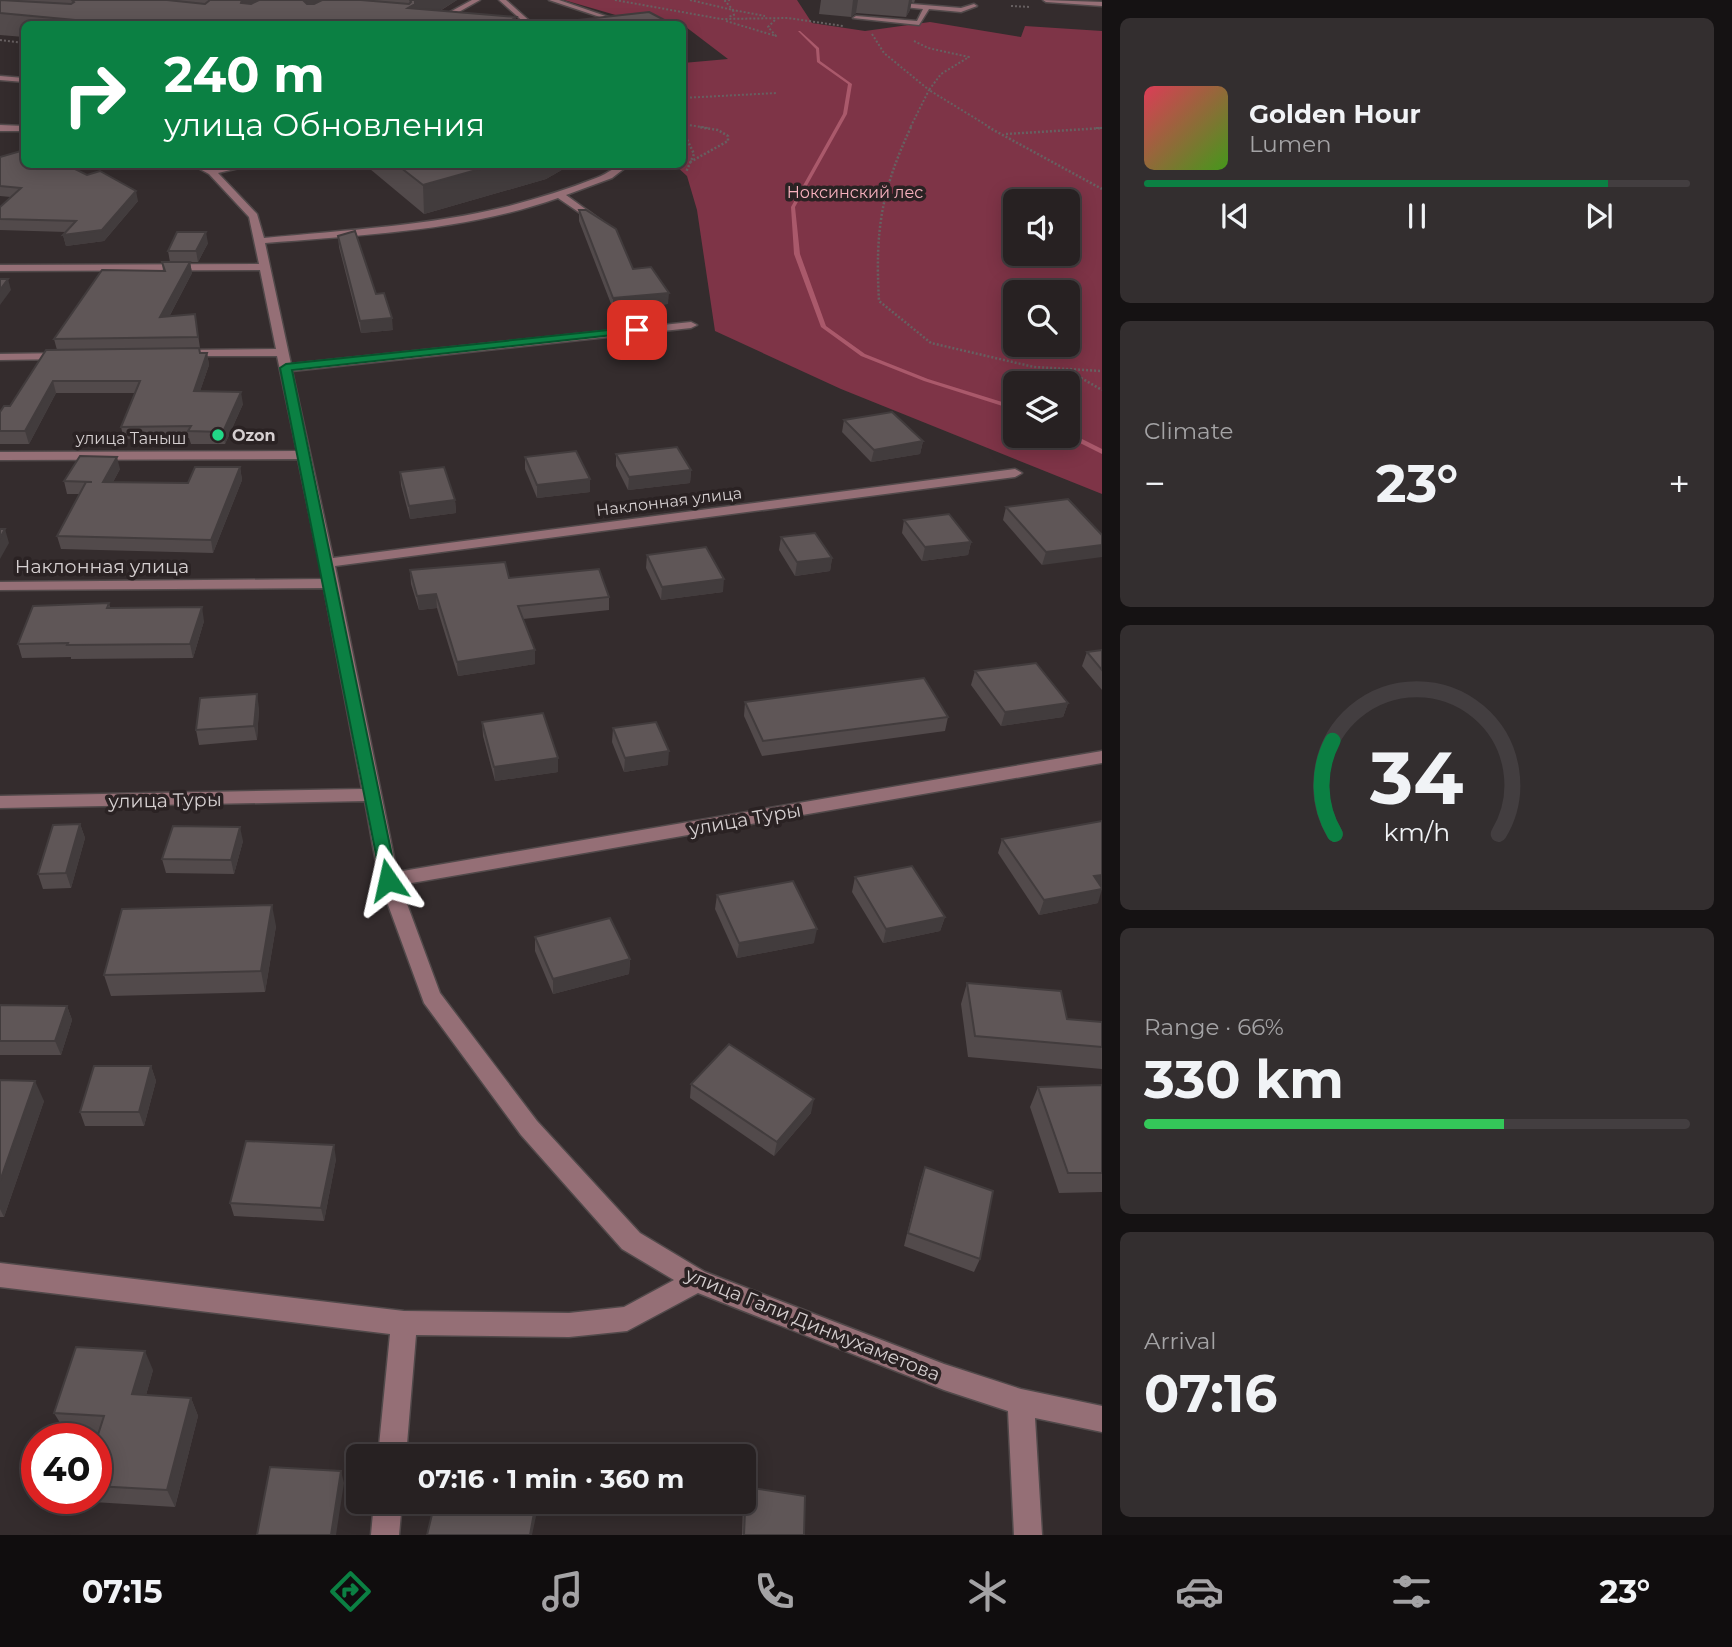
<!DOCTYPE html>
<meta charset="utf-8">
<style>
body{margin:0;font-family:Montserrat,sans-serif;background:#332e2f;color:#f1f3f6;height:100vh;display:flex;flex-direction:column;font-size:26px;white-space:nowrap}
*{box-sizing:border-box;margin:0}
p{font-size:23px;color:#a4a3a5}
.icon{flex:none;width:38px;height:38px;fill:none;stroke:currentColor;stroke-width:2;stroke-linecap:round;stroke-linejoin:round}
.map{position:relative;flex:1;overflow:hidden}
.drawer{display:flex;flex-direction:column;gap:18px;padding:18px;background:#151213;width:630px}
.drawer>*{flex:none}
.banner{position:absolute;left:21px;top:21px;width:665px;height:147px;border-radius:10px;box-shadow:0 4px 18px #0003,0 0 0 2px #433e40;background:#0b8043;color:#fff;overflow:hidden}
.controls{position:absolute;left:1003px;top:189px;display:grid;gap:14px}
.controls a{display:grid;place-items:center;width:77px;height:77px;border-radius:10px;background:#272122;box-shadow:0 4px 18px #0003,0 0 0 2px #433e40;font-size:35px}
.speed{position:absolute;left:21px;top:1423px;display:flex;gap:14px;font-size:35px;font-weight:700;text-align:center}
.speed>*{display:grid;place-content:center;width:91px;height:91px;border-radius:50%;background:#272122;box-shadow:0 4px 18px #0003,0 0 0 2px #433e40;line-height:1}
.speed .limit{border:10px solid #d22;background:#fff;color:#111}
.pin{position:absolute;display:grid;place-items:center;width:60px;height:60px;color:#fff;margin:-30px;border-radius:14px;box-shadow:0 4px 10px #0006}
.me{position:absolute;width:77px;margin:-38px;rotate:349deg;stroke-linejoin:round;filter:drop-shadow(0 0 5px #0008)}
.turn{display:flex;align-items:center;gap:24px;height:147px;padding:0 28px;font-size:32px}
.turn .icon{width:91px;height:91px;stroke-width:2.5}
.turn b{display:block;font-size:49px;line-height:60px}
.big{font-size:52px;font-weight:700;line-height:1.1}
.drawer .tile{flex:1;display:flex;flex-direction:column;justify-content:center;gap:10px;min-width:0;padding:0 24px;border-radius:10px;background:#332e2f}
.drawer .dial{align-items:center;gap:0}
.dial svg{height:182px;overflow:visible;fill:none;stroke:#433e40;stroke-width:7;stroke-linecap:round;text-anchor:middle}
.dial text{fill:#f1f3f6;stroke:none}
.song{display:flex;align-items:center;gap:21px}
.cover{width:84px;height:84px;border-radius:10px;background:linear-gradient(135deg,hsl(350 70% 55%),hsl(100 70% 35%))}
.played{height:7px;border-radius:4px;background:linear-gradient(90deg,#0b8043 85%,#433e40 85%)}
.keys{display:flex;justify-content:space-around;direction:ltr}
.heat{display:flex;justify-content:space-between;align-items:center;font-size:38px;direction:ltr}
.charge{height:10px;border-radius:5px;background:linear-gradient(90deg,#34c759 66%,#433e40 0)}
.trip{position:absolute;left:346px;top:1444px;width:410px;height:70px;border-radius:10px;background:#272122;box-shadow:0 4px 18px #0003,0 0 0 2px #433e40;font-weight:700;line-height:70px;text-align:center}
.dock{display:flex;height:112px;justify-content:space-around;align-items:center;background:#100d0e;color:#a4a3a5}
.dock .icon{width:49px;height:49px}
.dock .active{color:#0b8043}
.dock b{font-size:32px;color:#f1f3f6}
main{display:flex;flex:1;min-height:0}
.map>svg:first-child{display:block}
.green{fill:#7e3447;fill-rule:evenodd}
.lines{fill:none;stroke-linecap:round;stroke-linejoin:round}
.stream{fill:#aa596b;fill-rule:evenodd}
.minor-casing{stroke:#51494a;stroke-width:3}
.path-far1{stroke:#676061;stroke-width:2;stroke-dasharray:2 2;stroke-linecap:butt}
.path{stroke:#676061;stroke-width:2.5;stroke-dasharray:2 2;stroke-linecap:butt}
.minor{fill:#956f76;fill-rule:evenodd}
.wall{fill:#524a4b}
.shaded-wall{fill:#423c3d}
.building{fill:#5f5657;stroke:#423c3d;stroke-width:2}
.route{fill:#0b8043;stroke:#07532c;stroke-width:2}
.poi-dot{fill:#22d887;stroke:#2a2223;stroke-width:2.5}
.labels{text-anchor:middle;stroke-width:7;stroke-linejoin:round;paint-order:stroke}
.far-park-label{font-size:16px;fill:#f7b1be;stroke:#2a2223}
.far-poi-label{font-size:16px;font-weight:bold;fill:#d5cfd0;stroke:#2a2223;text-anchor:start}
.far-street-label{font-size:16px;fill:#d5cfd0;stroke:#2a2223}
.street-label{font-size:19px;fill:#d5cfd0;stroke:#2a2223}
</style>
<main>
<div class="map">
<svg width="1102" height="1535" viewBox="0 0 1102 1535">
<rect width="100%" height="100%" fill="#342c2d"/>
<path class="green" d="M564,0H797L812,23L865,31L930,22L1021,37L1025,26L1102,31V494L841,389L715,331L697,210L687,176L675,165L682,164L683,63L728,59L682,24L644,15L619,16ZM1015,201H1068V254H1015ZM1015,292H1068V345H1015ZM1015,383H1068V436H1015Z"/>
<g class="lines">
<g class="stream">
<polygon points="798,31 800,31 819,48 820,61 852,84 847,114 795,207 800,254 826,326 865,354 928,379 1015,406 1015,410 924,381 861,356 821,327 794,254 791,207 843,114 848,84 817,62 816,49"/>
<polygon points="1068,432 1102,449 1102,454 1066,436"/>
</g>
<defs>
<g id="minor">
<polygon points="472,0 480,0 441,22 417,24 437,19"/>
<polygon points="499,0 506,0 533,24 526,24"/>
<polygon points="549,0 559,0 620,21 615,22"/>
<polygon points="1043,0 1102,2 1102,6 1046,2"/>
<polygon points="887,2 961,8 974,4 977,6 961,12 929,9 919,25 853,18 856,16 917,21 923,9 885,5"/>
<polygon points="0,76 24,78 24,82 0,80"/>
<polygon points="0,125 24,126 24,131 0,131"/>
<path d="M191,164C200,164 206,168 214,169C226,170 243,164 256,164L218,173L257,214L264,238C345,230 429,226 509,206C539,198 568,189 596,178C608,174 617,164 630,164L612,178L566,195L602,221V225L599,226L558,198C465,231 362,235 265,243L291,364L691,322L697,325L691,328L292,371L333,558L1015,469L1022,473L1015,477L335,566L397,872L1102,751V763L400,885L440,993L537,1121L640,1233L705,1272L944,1364L1021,1389L1102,1406V1432L1035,1418L1042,1535H1014L1008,1411L944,1390L698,1293L627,1331L569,1337L416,1335L406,1456H378L390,1334L0,1287V1263L404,1311L569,1313L624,1307L674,1280L622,1249L521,1135L424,1003L379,880L365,801L0,808V796L362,789L324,588L0,590V582L323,579L298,459L0,460V452L297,451L277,356H185L179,353L185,350L276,349L260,270L0,271V265L259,264L249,217L209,174Z"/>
<polygon points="0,354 66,353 72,356 66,359 0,360"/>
<polygon points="374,1502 402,1502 399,1535 371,1535"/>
</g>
</defs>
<use href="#minor" class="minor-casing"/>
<g class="path-far1">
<polyline points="615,0 721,19 788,18 843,26"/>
<polyline points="690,0 733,10 734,15 728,17"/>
<polyline points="730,0 725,1 733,10 765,16"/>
<polyline points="1011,6 1031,7"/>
<polyline points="726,21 776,36 768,27 776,19"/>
<polyline points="872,34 884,53 929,90 910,128"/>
<polyline points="0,40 24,43"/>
<polyline points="914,41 928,48 969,57 941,74 929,90 991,128"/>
<polyline points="682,98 777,93"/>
<polyline points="682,124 708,128"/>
<polyline points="1096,128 1102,128"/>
</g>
<g class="path">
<path d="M911,127C881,191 875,231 879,301L931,343L1034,367L1102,371"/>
<polyline points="988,127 1102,189"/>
<polyline points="682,129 694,154 686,172"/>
<polyline points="1006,134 1102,128"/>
<polyline points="690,162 728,141 728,136 718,130 698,127"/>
<polyline points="1067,370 1102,390"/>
</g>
<use href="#minor" class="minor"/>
</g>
<g class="wall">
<polygon points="0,0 457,0 440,11 516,24 24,24 24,37 0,35"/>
<polygon points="821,0 915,0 914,3 911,2 910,10 906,17 856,13 851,17 819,14"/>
<polygon points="0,157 138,201 104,241 66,246 63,235 66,232 0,230 0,207 11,197 0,196"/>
<polygon points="364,164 572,164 546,179 424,214"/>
<polygon points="579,210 633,269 668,304 613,309 579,221"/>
<polygon points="338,236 376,294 393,330 361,333 339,247"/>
<polygon points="208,243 198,262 170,262 168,251"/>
<polygon points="162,262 190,262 192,273 169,317 195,314 200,348 194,348 200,353 207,353 209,365 200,391 243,404 225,444 191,444 189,438 124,439 121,427 135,393 56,393 29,444 0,444 0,412 10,406 57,350 54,339 163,271"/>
<polygon points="844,420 923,441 920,454 871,462 842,432"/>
<polygon points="616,454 691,470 690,483 628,490 616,466"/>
<polygon points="525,457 590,479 590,492 537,498 525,469"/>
<polygon points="240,467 242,480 213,553 61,549 57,536 80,494 67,494 64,481 120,469 113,482 188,483"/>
<polygon points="400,472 455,500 456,513 410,519 401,485"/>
<polygon points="1006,507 1102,535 1042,565 1003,520"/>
<polygon points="904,520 971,542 968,555 922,561 902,533"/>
<polygon points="781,537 832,558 830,571 795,576 779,550"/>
<polygon points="647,555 723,592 661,600 646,568"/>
<polygon points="410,570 509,578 609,597 609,610 523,619 535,664 458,676 437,608 419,610 411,584"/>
<polygon points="109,603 110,608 204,621 193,658 71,659 71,657 22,658 18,644"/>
<polygon points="1102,650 1102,690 1082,666 1087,652"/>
<polygon points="975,671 1068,703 1063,717 1001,726 971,685"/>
<polygon points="745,702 948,717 945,731 762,756 744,716"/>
<polygon points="259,708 257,740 199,745 196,730"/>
<polygon points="482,722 558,758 558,772 495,781 483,736"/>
<polygon points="613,728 668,765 624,772 612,742"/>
<polygon points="80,824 85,838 71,888 43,889 38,874"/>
<polygon points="1002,839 1098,903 1039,915 998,853"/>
<polygon points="243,841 234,874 166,873 162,859"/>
<polygon points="855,877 945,917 940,931 883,943 852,892"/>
<polygon points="717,895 814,943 737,958 715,909"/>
<polygon points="276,926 265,992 111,996 104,975"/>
<polygon points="535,937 630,959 629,974 553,994 535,951"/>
<polygon points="967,983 1067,1019 1102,1022 1102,1069 968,1057 961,1004"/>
<polygon points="0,1005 67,1006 72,1020 61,1055 0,1055"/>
<polygon points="151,1066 156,1081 144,1126 85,1126 80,1112"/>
<polygon points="0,1080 44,1101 4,1217 0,1217"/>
<polygon points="691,1084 811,1113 774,1156 690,1098"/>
<polygon points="1102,1085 1102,1192 1059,1193 1030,1107 1038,1087"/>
<polygon points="336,1159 324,1221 234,1216 230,1203"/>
<polygon points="925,1167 980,1259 974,1272 904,1246 920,1181"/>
<polygon points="153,1370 146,1395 191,1398 198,1416 175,1507 93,1502 91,1498 96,1498 99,1433 65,1431 54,1413"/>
<polygon points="746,1487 804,1535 742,1535 743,1502"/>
</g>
<g class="shaded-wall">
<polygon points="242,0 285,0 245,22 241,3"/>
<polygon points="306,0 345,0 306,24 304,1"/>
<polygon points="415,0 457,0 428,18 408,8"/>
<polygon points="853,0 858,0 856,13 851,17"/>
<polygon points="909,0 912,0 910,10 906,17"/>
<polygon points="516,17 516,24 506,24"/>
<polygon points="498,164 572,164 546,179 424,214 423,185"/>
<polygon points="136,191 138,201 104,241 66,246 63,235"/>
<polygon points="206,232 208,243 198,262 196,251"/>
<polygon points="190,262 192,273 163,328 160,317"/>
<polygon points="8,279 11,290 0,305 0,290"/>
<polygon points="669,293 668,304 613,309 613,298"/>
<polygon points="392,318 393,330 361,333 360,321"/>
<polygon points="207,353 209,365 196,403 194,391"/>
<polygon points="53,381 56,393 29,444 25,431"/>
<polygon points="241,392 243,404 225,444 223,432"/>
<polygon points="923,441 920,454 871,462 874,450"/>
<polygon points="117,457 120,469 106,495 103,482"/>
<polygon points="240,467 242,480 213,553 211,540"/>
<polygon points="691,470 690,483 628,490 629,477"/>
<polygon points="590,479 590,492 537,498 537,485"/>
<polygon points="455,500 456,513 410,519 409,506"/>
<polygon points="5,529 9,543 0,559 0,538"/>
<polygon points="971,542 968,555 922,561 925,547"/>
<polygon points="1102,545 1102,557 1042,565 1046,552"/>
<polygon points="832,558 830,571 795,576 797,562"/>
<polygon points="724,579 723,592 661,600 662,587"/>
<polygon points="436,594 437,608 419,610 417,596"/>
<polygon points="202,607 204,621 193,658 190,644"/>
<polygon points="535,650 535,664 458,676 457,662"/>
<polygon points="257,694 259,708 257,740 254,726"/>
<polygon points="1068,703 1063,717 1001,726 1005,712"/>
<polygon points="669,751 668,765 624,772 625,758"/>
<polygon points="558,758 558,772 495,781 494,767"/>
<polygon points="80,824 85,838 71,888 66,873"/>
<polygon points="240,827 243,841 234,874 231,860"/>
<polygon points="1102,875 1102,888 1094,876"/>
<polygon points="1102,889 1098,903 1039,915 1044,900"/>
<polygon points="272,905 276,926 265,992 261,971"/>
<polygon points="945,917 940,931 883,943 886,929"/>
<polygon points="817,929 814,943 737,958 739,943"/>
<polygon points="630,959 629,974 553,994 553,979"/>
<polygon points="67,1006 72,1020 61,1055 55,1041"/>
<polygon points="151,1066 156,1081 144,1126 139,1112"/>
<polygon points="35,1081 44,1101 4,1217 0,1209 0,1181"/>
<polygon points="814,1099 811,1113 774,1156 777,1142"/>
<polygon points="334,1145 336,1159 324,1221 321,1208"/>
<polygon points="145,1351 153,1370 141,1413 132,1394"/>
<polygon points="191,1398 198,1416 175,1507 167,1490"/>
<polygon points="341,1471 344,1483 336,1535 331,1535"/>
<polygon points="536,1502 539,1502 532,1535 530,1535"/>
</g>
<g class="building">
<polygon points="0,0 71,4 74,2 72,0 167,0 205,4 210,0 242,0 241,3 251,4 259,0 306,0 304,1 307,4 314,4 322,0 361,0 409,4 411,2 410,0 415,0 415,4 408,8 516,17 506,24 118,24 0,13"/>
<polygon points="649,12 672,24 575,24 568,21"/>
<polygon points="24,150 24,164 65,164 87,175 100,171 136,191 102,230 63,235 76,221 0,219 0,207 21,188 0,186 0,157"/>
<polygon points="396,164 498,164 423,185"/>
<polygon points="579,210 586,210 616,229 633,269 651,267 669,293 613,298"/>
<polygon points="355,231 376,294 384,293 392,318 360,321 338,236"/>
<polygon points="177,232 206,232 196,251 168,251"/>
<polygon points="162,262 190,262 160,317 195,314 198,337 54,339 102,270 165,271"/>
<polygon points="0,279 8,279 0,290"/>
<polygon points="199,348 200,353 207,353 194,391 241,392 223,432 188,431 191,426 121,427 140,381 53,381 25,431 0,431 0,412 4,406 10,406 46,350"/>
<polygon points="892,412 923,441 874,450 844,420"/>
<polygon points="677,447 691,470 629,477 616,454"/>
<polygon points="576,451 590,479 537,485 525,457"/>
<polygon points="80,456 117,457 103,482 188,483 195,467 240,467 211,540 57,536 86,482 92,482 64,481"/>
<polygon points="444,467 455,500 409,506 400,472"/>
<polygon points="1068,499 1102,535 1102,545 1046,552 1006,507"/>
<polygon points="949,514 971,542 925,547 904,520"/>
<polygon points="0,529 5,529 0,538"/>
<polygon points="815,533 832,558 797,562 781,537"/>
<polygon points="706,547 724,579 662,587 647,555"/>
<polygon points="505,562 509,578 599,569 609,597 518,606 535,650 457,662 436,594 417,596 410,570"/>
<polygon points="109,603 107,608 202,607 190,644 67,645 68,643 18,644 33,606"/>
<polygon points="1102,650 1102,670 1087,652"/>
<polygon points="1036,663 1068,703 1005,712 975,671"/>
<polygon points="924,678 948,717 763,741 745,702"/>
<polygon points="257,694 254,726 196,730 200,698"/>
<polygon points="543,713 558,758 494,767 482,722"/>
<polygon points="656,722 669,751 625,758 613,728"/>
<polygon points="1102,821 1102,875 1094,876 1102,888 1102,889 1044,900 1002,839"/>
<polygon points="80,824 66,873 38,874 53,825"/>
<polygon points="173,826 240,827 231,860 162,859"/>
<polygon points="912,866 945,917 886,929 855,877"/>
<polygon points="793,881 817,929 739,943 717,895"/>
<polygon points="272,905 261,971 104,975 122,909"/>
<polygon points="610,918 630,959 553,979 535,937"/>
<polygon points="967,983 1061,991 1067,1019 1102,1022 1102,1047 975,1036"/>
<polygon points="0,1005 67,1006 55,1041 0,1041"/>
<polygon points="729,1044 814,1099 777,1142 691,1084"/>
<polygon points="94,1066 151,1066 139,1112 80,1112"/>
<polygon points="0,1080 35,1081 0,1181"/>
<polygon points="1102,1085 1102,1173 1068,1173 1038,1087"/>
<polygon points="246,1141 334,1145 321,1208 230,1203"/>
<polygon points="925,1167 993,1191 980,1259 908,1233"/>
<polygon points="76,1347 145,1351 132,1394 191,1398 167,1490 96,1486 96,1441 104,1416 54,1413"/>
<polygon points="448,1449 481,1456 447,1456"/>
<polygon points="270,1467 341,1471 331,1535 257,1535"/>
<polygon points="746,1487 805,1496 804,1535 744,1535"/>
<polygon points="435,1502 536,1502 530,1535 427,1535"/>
</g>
<polygon class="route" points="637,327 640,328 640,332 292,370 397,880 395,885 382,885 280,368 286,364"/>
<circle class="poi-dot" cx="218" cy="435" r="7"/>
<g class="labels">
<g class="far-park-label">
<text x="855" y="198">Ноксинский лес</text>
</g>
<g class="far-poi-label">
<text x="232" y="441">Ozon</text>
</g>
<g class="far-street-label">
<text x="131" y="444">улица Таныш</text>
<text transform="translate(669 501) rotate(-7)" y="6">Наклонная улица</text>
</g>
<g class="street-label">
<text x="102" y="573">Наклонная улица</text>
<text transform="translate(165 800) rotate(-1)" y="7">улица Туры</text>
<text transform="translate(745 819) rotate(-10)" y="7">улица Туры</text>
<text transform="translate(813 1324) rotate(22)" y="7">улица Гали Динмухаметова</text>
</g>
</g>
</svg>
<div class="controls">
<a><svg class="icon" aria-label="sound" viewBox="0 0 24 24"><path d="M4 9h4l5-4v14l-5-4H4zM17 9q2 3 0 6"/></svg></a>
<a><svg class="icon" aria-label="search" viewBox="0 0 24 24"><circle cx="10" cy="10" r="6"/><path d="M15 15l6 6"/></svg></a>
<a><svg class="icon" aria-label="layers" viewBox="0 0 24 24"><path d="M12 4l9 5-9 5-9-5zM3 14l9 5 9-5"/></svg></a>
</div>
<div class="speed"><div class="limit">40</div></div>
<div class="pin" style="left:637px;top:330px;background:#d93025"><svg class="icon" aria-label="arrive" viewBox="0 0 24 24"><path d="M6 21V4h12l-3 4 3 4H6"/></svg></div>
<svg class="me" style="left:388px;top:880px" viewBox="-20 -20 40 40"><path d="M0-17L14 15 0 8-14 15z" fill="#0b8043" stroke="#fff" stroke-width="4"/></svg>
<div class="trip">07:16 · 1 min · 360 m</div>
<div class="banner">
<div class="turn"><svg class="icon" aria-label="right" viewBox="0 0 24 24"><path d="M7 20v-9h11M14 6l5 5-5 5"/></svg><div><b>240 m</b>улица Обновления</div></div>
</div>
</div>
<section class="drawer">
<div class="tile">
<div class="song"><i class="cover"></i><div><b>Golden Hour</b><p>Lumen</p></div></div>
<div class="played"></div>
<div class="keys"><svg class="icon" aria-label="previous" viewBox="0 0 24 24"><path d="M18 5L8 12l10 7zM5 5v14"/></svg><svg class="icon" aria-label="pause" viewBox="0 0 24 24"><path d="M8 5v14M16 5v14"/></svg><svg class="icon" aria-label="next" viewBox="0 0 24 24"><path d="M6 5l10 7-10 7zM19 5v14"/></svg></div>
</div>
<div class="tile"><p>Climate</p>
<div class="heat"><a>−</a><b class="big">23°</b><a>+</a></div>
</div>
<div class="tile dial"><svg viewBox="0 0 100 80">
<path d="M14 69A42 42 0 1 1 86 69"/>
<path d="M14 69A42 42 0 0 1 13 28" stroke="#0b8043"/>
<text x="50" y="56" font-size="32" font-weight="700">34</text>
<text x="50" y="72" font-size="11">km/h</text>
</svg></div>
<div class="tile"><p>Range · 66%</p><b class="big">330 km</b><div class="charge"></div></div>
<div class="tile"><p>Arrival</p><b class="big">07:16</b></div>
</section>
</main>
<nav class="dock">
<b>07:15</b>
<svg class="icon active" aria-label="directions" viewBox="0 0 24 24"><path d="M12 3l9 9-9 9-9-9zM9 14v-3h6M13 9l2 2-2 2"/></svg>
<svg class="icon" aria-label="music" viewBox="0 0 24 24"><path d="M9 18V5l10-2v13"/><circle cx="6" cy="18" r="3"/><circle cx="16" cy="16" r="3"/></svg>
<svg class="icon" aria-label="phone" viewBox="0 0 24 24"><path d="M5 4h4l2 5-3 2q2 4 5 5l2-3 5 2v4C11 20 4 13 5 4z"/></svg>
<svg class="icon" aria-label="climate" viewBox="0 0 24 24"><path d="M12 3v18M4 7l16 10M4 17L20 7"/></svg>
<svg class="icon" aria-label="car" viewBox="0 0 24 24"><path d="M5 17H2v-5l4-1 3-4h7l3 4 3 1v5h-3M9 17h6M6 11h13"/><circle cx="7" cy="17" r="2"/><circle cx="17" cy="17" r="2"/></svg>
<svg class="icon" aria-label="filters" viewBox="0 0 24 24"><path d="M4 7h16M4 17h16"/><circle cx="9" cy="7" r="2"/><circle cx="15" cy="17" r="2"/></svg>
<b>23°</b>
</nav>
